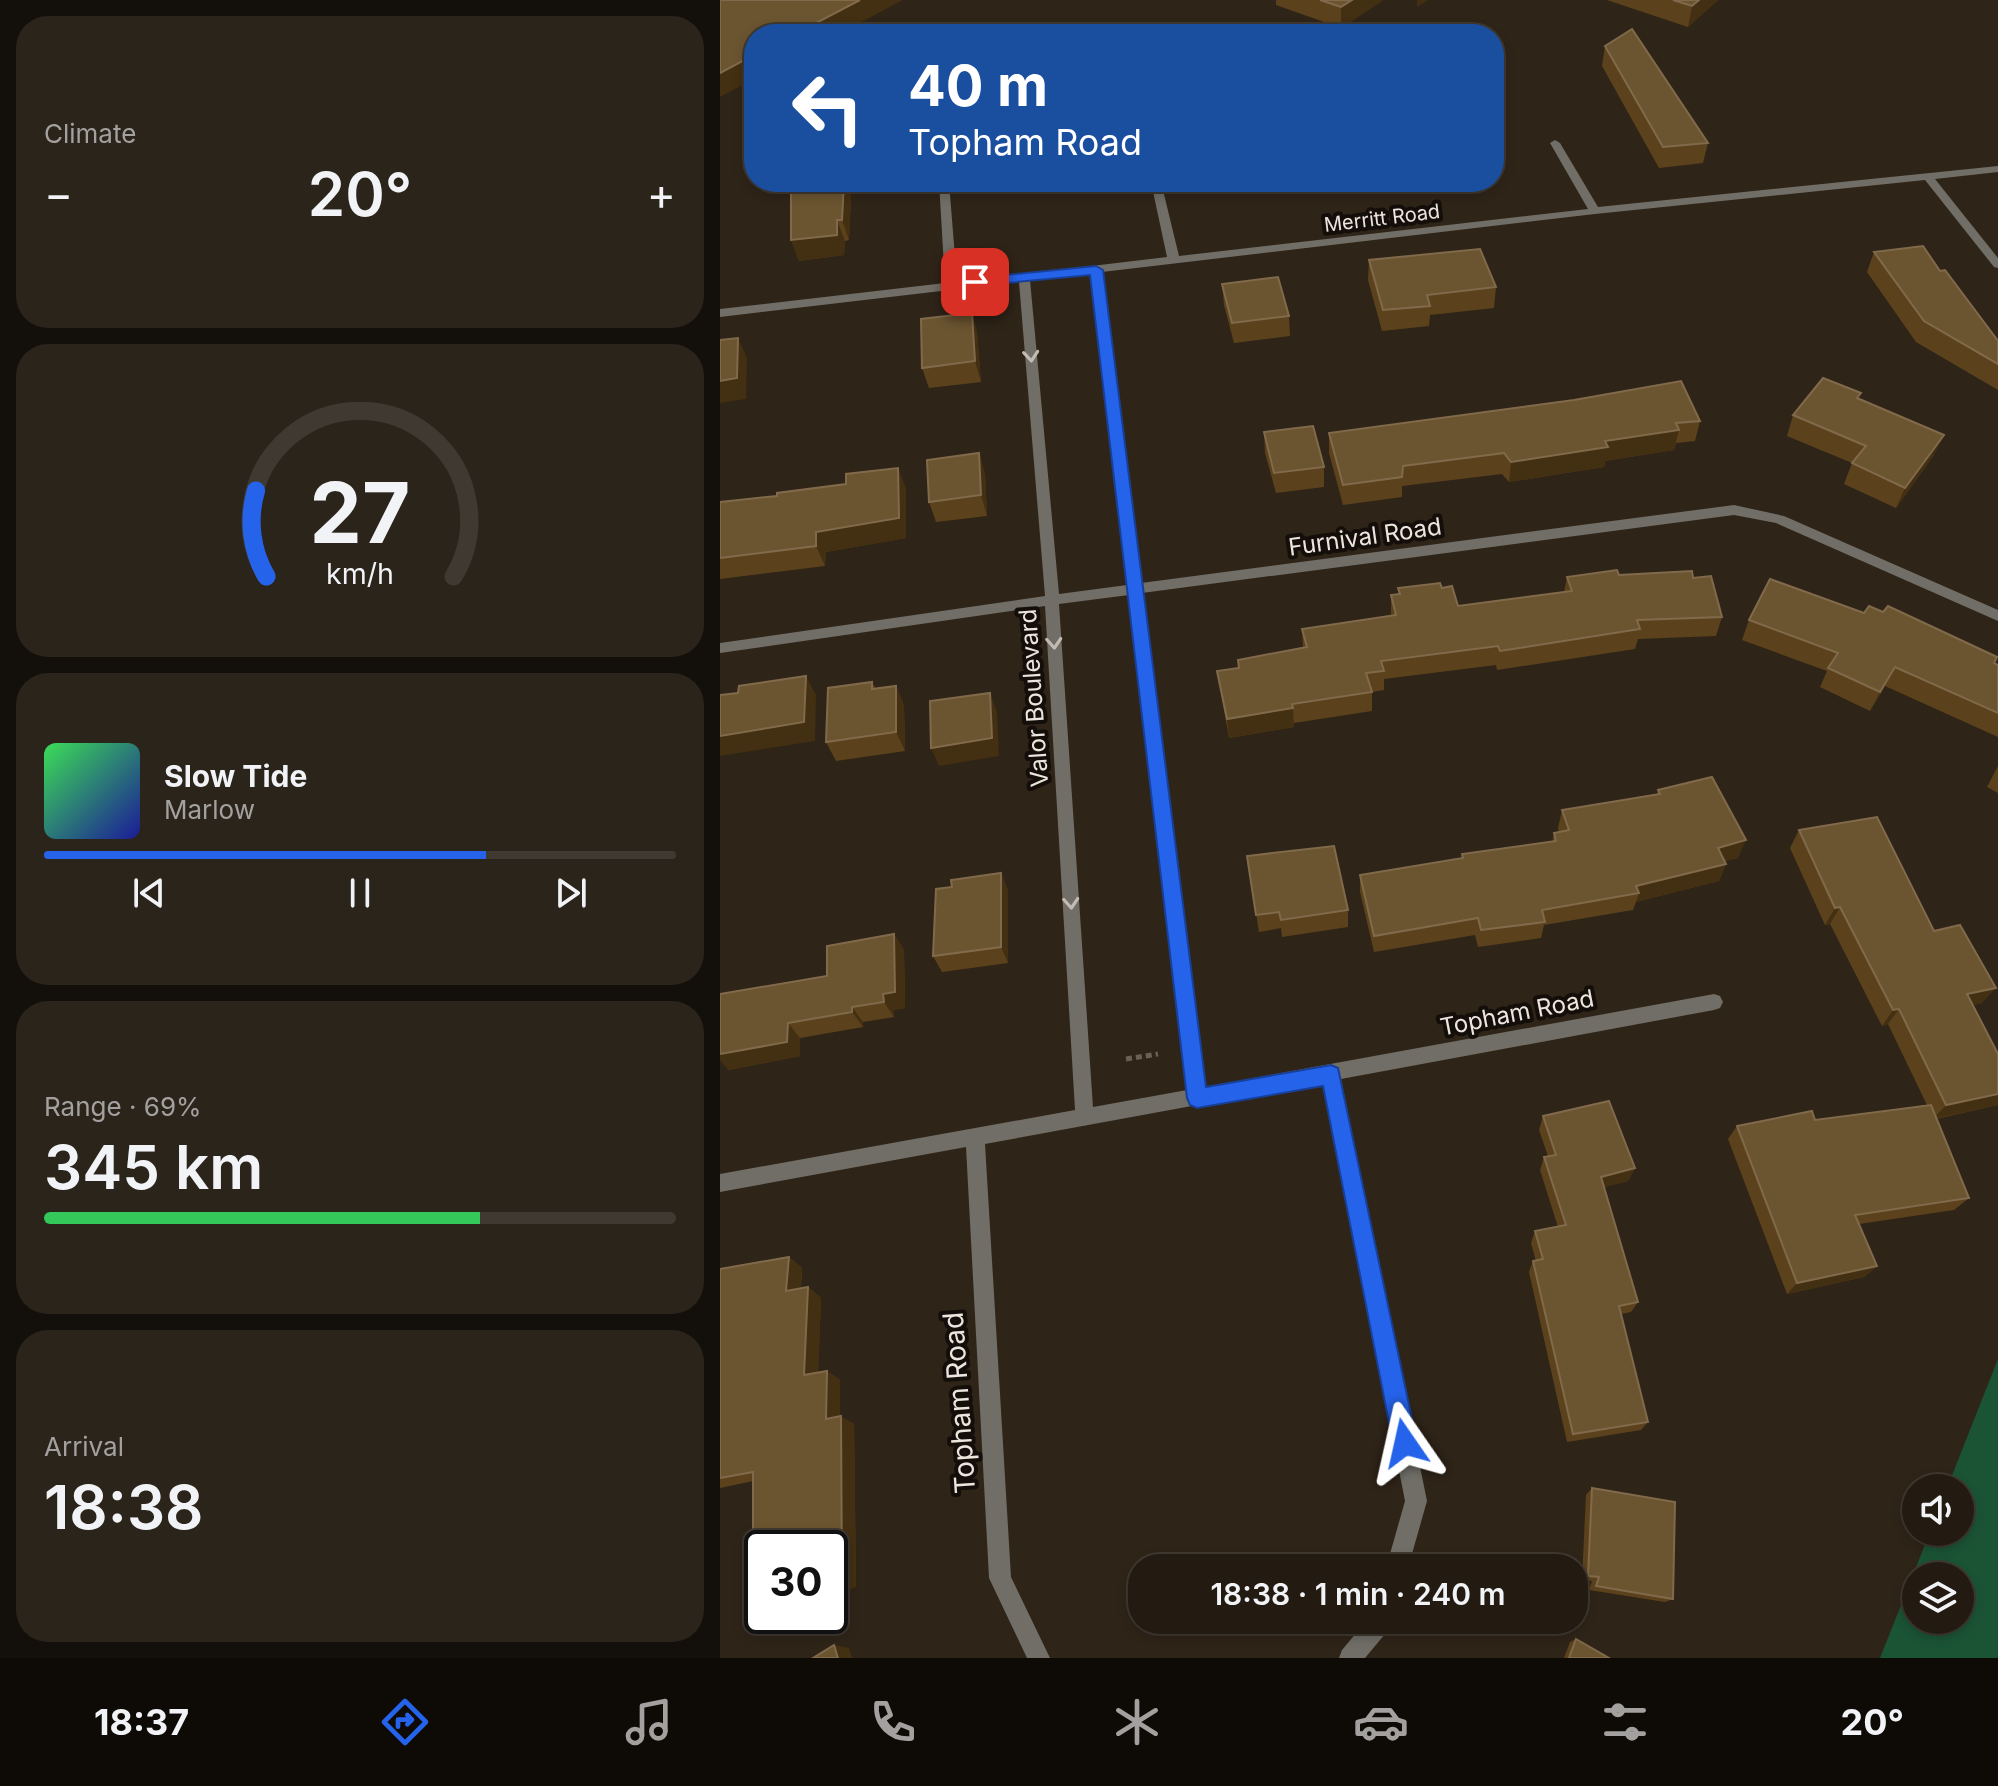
<!DOCTYPE html>
<meta charset="utf-8">
<style>
body{margin:0;font-family:Inter,sans-serif;background:#2b241b;color:#f1f3f6;height:100vh;display:flex;flex-direction:column;font-size:30px;white-space:nowrap}
*{box-sizing:border-box;margin:0}
p{font-size:26px;color:#a3a19f}
.icon{flex:none;width:44px;height:44px;fill:none;stroke:currentColor;stroke-width:2;stroke-linecap:round;stroke-linejoin:round}
.map{position:relative;flex:1;overflow:hidden}
.side{display:flex;flex-direction:column;gap:16px;padding:16px;background:#130f0a;width:720px}
.side>*{flex:none}
.guide{position:absolute;left:24px;top:24px;width:760px;height:168px;border-radius:32px;box-shadow:0 4px 12px #0003,0 0 0 2px #403932;background:#1a4fa0;color:#fff;overflow:hidden}
.buttons{position:absolute;left:1182px;top:1474px;display:grid;gap:16px}
.buttons a{display:grid;place-items:center;width:72px;height:72px;border-radius:50%;background:#231b12;box-shadow:0 4px 12px #0003,0 0 0 2px #403932;font-size:40px}
.speed{position:absolute;left:24px;top:1530px;display:flex;gap:16px;font-size:40px;font-weight:700;text-align:center}
.speed>*{display:grid;place-content:center;width:104px;height:104px;border-radius:50%;background:#231b12;box-shadow:0 4px 12px #0003,0 0 0 2px #403932;line-height:1}
.speed .limit{border:4px solid #111;border-radius:12px;background:#fff;color:#111}
.pin{position:absolute;display:grid;place-items:center;width:68px;height:68px;color:#fff;margin:-34px;border-radius:16px;box-shadow:0 4px 12px #0006}
.me{position:absolute;width:88px;margin:-44px;rotate:349deg;stroke-linejoin:round;filter:drop-shadow(0 0 6px #0008)}
.turn{display:flex;align-items:center;gap:28px;height:168px;padding:0 32px;font-size:36px}
.turn .icon{width:104px;height:104px;stroke-width:2.5}
.turn b{display:block;font-size:56px;line-height:68px}
.big{font-size:60px;font-weight:600;line-height:1.1}
.side .tile{flex:1;display:flex;flex-direction:column;justify-content:center;gap:12px;min-width:0;padding:0 28px;border-radius:32px;background:#2b241b}
.side .dial{align-items:center;gap:0}
.dial svg{height:208px;overflow:visible;fill:none;stroke:#403932;stroke-width:7;stroke-linecap:round;text-anchor:middle}
.dial text{fill:#f1f3f6;stroke:none}
.song{display:flex;align-items:center;gap:24px}
.cover{width:96px;height:96px;border-radius:12px;background:linear-gradient(135deg,hsl(130 70% 55%),hsl(240 70% 35%))}
.played{height:8px;border-radius:4px;background:linear-gradient(90deg,#2563eb 70%,#403932 70%)}
.keys{display:flex;justify-content:space-around;direction:ltr}
.heat{display:flex;justify-content:space-between;align-items:center;font-size:44px;direction:ltr}
.charge{height:12px;border-radius:6px;background:linear-gradient(90deg,#34c759 69%,#403932 0)}
.trip{position:absolute;left:408px;top:1554px;width:460px;height:80px;border-radius:32px;background:#231b12;box-shadow:0 4px 12px #0003,0 0 0 2px #403932;font-weight:600;line-height:80px;text-align:center}
.dock{display:flex;height:128px;justify-content:space-around;align-items:center;background:#0e0b07;color:#a3a19f}
.dock .icon{width:56px;height:56px}
.dock .current{color:#2563eb}
.dock b{font-size:36px;color:#f1f3f6}
main{display:flex;flex:1;min-height:0}
.map>svg:first-child{display:block}
.green{fill:#1b5335;fill-rule:evenodd}
.lines{fill:none;stroke-linecap:round;stroke-linejoin:round}
.path{stroke:#6a6055;stroke-width:5;stroke-dasharray:6 4;stroke-linecap:butt}
.street{fill:#706e67;fill-rule:evenodd}
.wall{fill:#5c421c}
.shaded-wall{fill:#432f11}
.building{fill:#6b5430;stroke:#806a4b;stroke-width:2}
.oneway{stroke:#c1bbb4}
.route{fill:#2563eb;stroke:#184099;stroke-width:2}
.labels{text-anchor:middle;stroke-width:8;stroke-linejoin:round;paint-order:stroke}
.far-street-label{font-size:20px;fill:#ece5dd;stroke:#130e09}
.street-label{font-size:24px;fill:#ece5dd;stroke:#130e09}
.near-street-label{font-size:28px;fill:#ece5dd;stroke:#130e09}
</style>
<main>
<section class="side">
<div class="tile"><p>Climate</p>
<div class="heat"><a>−</a><b class="big">20°</b><a>+</a></div>
</div>
<div class="tile dial"><svg viewBox="0 0 100 80">
<path d="M14 69A42 42 0 1 1 86 69"/>
<path d="M14 69A42 42 0 0 1 10 36" stroke="#2563eb"/>
<text x="50" y="56" font-size="32" font-weight="700">27</text>
<text x="50" y="72" font-size="11">km/h</text>
</svg></div>
<div class="tile">
<div class="song"><i class="cover"></i><div><b>Slow Tide</b><p>Marlow</p></div></div>
<div class="played"></div>
<div class="keys"><svg class="icon" aria-label="previous" viewBox="0 0 24 24"><path d="M18 5L8 12l10 7zM5 5v14"/></svg><svg class="icon" aria-label="pause" viewBox="0 0 24 24"><path d="M8 5v14M16 5v14"/></svg><svg class="icon" aria-label="next" viewBox="0 0 24 24"><path d="M6 5l10 7-10 7zM19 5v14"/></svg></div>
</div>
<div class="tile"><p>Range · 69%</p><b class="big">345 km</b><div class="charge"></div></div>
<div class="tile"><p>Arrival</p><b class="big">18:38</b></div>
</section>
<div class="map">
<svg width="1278" height="1658" viewBox="0 0 1278 1658">
<rect width="100%" height="100%" fill="#2f2418"/>
<path class="green" d="M1278,1359V1658H1160L1210,1532H1240V1488H1227ZM1196,1576H1240V1620H1196Z"/>
<g class="lines">
<polyline class="path" points="406,1059 438,1054"/>
<g class="street">
<path d="M835,140L840,143L878,207L1278,166V172L1215,179L1278,258V268L1274,267L1205,180L875,214L382,272L421,583L1014,505L1064,516L1278,610V621L1056,523L1014,515L422,593L485,1087L994,994L1000,996L1003,1002L1000,1008L994,1010L621,1079L707,1501L688,1568H666L685,1501L603,1082L265,1144L291,1577L330,1658H307L269,1578L246,1147L0,1192V1174L355,1110L325,606L0,653V643L325,596L299,282L0,317V309L225,283L219,182H229L237,282L447,257L431,182H441L459,256L868,209L830,143ZM371,273L407,585L339,594L310,280ZM409,595L467,1090L373,1107L339,604Z"/>
<polygon points="647,1620 673,1620 670,1628 645,1658 619,1658 622,1650"/>
</g>
</g>
<g class="wall">
<polygon points="556,0 663,0 621,28 556,5"/>
<polygon points="887,0 998,0 968,27"/>
<polygon points="885,46 988,143 983,163 939,168 882,66"/>
<polygon points="81,182 126,182 131,197 129,240 125,241 124,255 79,261 71,240"/>
<polygon points="547,182 591,182 592,191 551,194"/>
<polygon points="1154,252 1220,271 1278,341 1278,390 1196,342 1147,272"/>
<polygon points="649,260 776,287 774,308 710,315 709,326 662,331 648,280"/>
<polygon points="502,284 569,316 570,336 514,343 504,305"/>
<polygon points="252,313 257,333 261,382 209,388 202,368"/>
<polygon points="1139,399 1214,455 1176,508 1124,484 1132,463 1067,436 1073,415"/>
<polygon points="980,421 975,441 956,443 954,450 885,461 884,467 789,482 782,474 682,486 682,497 623,505 609,453 609,433"/>
<polygon points="544,432 604,467 604,487 556,493 545,453"/>
<polygon points="265,473 267,516 216,522 209,502"/>
<polygon points="186,488 186,538 106,552 105,566 0,579 0,502"/>
<polygon points="899,575 973,578 1002,617 996,636 918,639 915,649 777,670 776,665 664,679 664,690 652,692 652,711 574,723 574,727 509,738 497,671 519,668 583,648 582,629 671,616 671,595 678,594 678,588 722,588 738,606 844,592 847,577"/>
<polygon points="1029,620 1274,663 1278,665 1278,737 1165,686 1150,711 1100,687 1107,671 1022,640"/>
<polygon points="152,682 156,689 176,686 184,705 185,751 116,761 106,742"/>
<polygon points="1278,766 1278,793 1267,787"/>
<polygon points="938,790 1018,858 1005,861 1006,864 999,881 916,902 913,910 824,925 821,938 758,947 755,935 654,952 640,892 640,875 741,859 742,854 832,842 834,833 839,832 838,828 842,810 937,795"/>
<polygon points="1079,830 1214,931 1262,1003 1253,1005 1278,1105 1216,1119 1249,1198 1234,1210 1139,1224 1157,1266 1144,1277 1067,1294 1008,1139 1017,1126 1095,1120 1207,1105 1168,1024 1162,1026 1110,924 1105,925 1070,848"/>
<polygon points="527,856 628,910 628,927 562,937 561,928 539,932"/>
<polygon points="281,873 288,891 288,963 222,972 213,956 232,887"/>
<polygon points="174,934 184,950 185,1008 173,1010 174,1017 143,1022 143,1027 80,1038 80,1056 9,1070 0,1060 0,994 107,976"/>
<polygon points="823,1116 915,1168 908,1181 884,1187 918,1302 911,1312 901,1314 928,1422 921,1430 847,1442 809,1272 813,1261 816,1261 811,1243 815,1231 838,1227 820,1170 824,1157 828,1156 819,1130"/>
<polygon points="69,1257 82,1268 81,1288 88,1287 101,1298 98,1372 107,1371 120,1380 120,1416 134,1424 136,1587 33,1481 0,1488 0,1269"/>
<polygon points="872,1488 953,1599 945,1602 869,1590 872,1581 862,1580 866,1495"/>
<polygon points="856,1639 889,1658 844,1658 850,1642"/>
</g>
<g class="shaded-wall">
<polygon points="140,0 183,0 119,34 75,34"/>
<polygon points="632,0 663,0 621,28 621,7"/>
<polygon points="697,0 708,0 697,7"/>
<polygon points="979,0 998,0 968,27 972,6"/>
<polygon points="34,55 34,79 0,97 0,73"/>
<polygon points="774,151 779,151 777,171 774,172"/>
<polygon points="124,182 126,182 131,197 129,240 122,220"/>
<polygon points="117,220 125,241 124,255 79,261 71,240"/>
<polygon points="252,313 257,333 261,382 255,361"/>
<polygon points="18,338 27,358 26,399 0,403 0,381"/>
<polygon points="959,430 954,450 885,461 884,467 789,482 791,462 885,441"/>
<polygon points="1224,435 1214,455 1176,508 1185,488"/>
<polygon points="259,453 265,473 267,516 261,495"/>
<polygon points="178,468 186,488 186,538 106,552 105,566 96,546 96,532"/>
<polygon points="1175,667 1165,686 1150,711 1160,692"/>
<polygon points="86,676 96,695 95,741 0,756 0,736"/>
<polygon points="176,686 184,705 185,751 176,732"/>
<polygon points="270,693 277,712 279,756 219,766 211,748"/>
<polygon points="573,708 574,727 509,738 507,719"/>
<polygon points="1026,840 1018,858 991,865 998,848"/>
<polygon points="1006,864 999,881 916,902 919,893 916,886"/>
<polygon points="281,873 288,891 288,963 281,947"/>
<polygon points="1120,907 1110,924 1105,925 1115,908"/>
<polygon points="174,934 184,950 185,1008 173,1010 174,1017 164,1002 163,994"/>
<polygon points="1276,988 1262,1003 1234,1010 1247,994"/>
<polygon points="132,1007 143,1022 143,1027 132,1012"/>
<polygon points="1179,1009 1168,1024 1162,1026 1173,1010"/>
<polygon points="68,1023 80,1038 80,1056 9,1070 0,1060 0,1054"/>
<polygon points="1278,1094 1278,1105 1213,1119 1226,1105"/>
<polygon points="915,1168 908,1181 875,1189 881,1177"/>
<polygon points="69,1257 82,1268 80,1302 66,1291"/>
<polygon points="1157,1266 1144,1277 1067,1294 1077,1283"/>
<polygon points="88,1287 101,1298 98,1384 84,1375"/>
<polygon points="107,1371 120,1380 120,1427 106,1419"/>
<polygon points="121,1416 134,1424 136,1587 110,1595"/>
<polygon points="114,1645 129,1648 132,1658 118,1658"/>
</g>
<g class="building">
<polygon points="0,0 140,0 75,34 34,34 34,55 0,73"/>
<polygon points="600,0 632,0 621,7"/>
<polygon points="953,0 979,0 972,6"/>
<polygon points="912,29 988,143 943,147 885,46"/>
<polygon points="774,141 779,151 774,151"/>
<polygon points="81,182 124,182 122,220 117,220 117,235 71,240 71,183"/>
<polygon points="1203,246 1220,271 1225,270 1278,341 1278,364 1204,321 1154,252"/>
<polygon points="760,249 776,287 707,295 710,306 663,310 649,260"/>
<polygon points="558,277 569,316 512,323 502,284"/>
<polygon points="252,313 255,361 202,368 201,319"/>
<polygon points="18,338 17,378 0,381 0,340"/>
<polygon points="1103,378 1141,393 1137,398 1224,435 1185,488 1132,463 1146,446 1073,415"/>
<polygon points="961,381 980,421 956,423 959,430 885,441 888,447 791,462 784,453 683,466 682,477 623,485 609,433 854,400"/>
<polygon points="593,426 604,467 554,473 544,432"/>
<polygon points="259,453 261,495 209,502 207,460"/>
<polygon points="178,468 179,518 96,532 96,546 0,558 0,502 57,496 57,493 126,484 126,474"/>
<polygon points="897,570 899,575 972,571 973,578 991,576 1002,617 917,620 920,629 780,651 778,646 661,661 664,671 646,673 652,692 572,704 573,708 507,719 497,671 519,668 518,660 587,647 582,629 676,615 671,595 680,594 678,588 720,583 722,588 732,586 738,606 852,591 847,577"/>
<polygon points="1050,579 1144,613 1149,606 1163,612 1168,606 1277,657 1274,663 1278,665 1278,713 1175,667 1160,692 1108,668 1118,653 1029,620"/>
<polygon points="86,676 84,722 0,736 0,695 18,693 19,686"/>
<polygon points="152,682 152,689 176,686 176,732 106,742 108,688"/>
<polygon points="270,693 272,738 211,748 210,701"/>
<polygon points="992,777 1026,840 998,848 1006,864 916,886 919,893 822,910 825,922 761,930 758,918 654,936 640,875 743,858 742,854 836,841 834,833 849,830 842,810 940,794 938,790"/>
<polygon points="1157,817 1214,931 1240,925 1276,988 1247,994 1278,1054 1278,1094 1226,1105 1179,1009 1173,1010 1120,907 1115,908 1079,830"/>
<polygon points="614,846 628,910 561,920 559,912 536,915 527,856"/>
<polygon points="281,873 281,947 213,956 216,889 232,887 231,880"/>
<polygon points="174,934 175,992 163,994 164,1002 132,1007 132,1012 68,1023 67,1042 0,1054 0,994 107,976 107,946"/>
<polygon points="889,1101 915,1168 881,1177 918,1302 899,1306 928,1422 853,1434 813,1261 823,1259 815,1231 846,1225 824,1157 836,1155 823,1116"/>
<polygon points="1211,1105 1249,1198 1135,1215 1157,1266 1077,1283 1017,1126 1092,1111 1095,1120"/>
<polygon points="69,1257 66,1291 88,1287 84,1375 107,1371 106,1419 121,1416 122,1584 110,1587 110,1548 42,1548 42,1606 33,1608 33,1472 0,1478 0,1269"/>
<polygon points="872,1488 955,1502 953,1599 876,1586 879,1577 868,1576"/>
<polygon points="856,1639 889,1658 849,1658"/>
<polygon points="114,1645 118,1658 93,1658"/>
</g>
<defs><path id="oneway-chevron" d="M-2-3.5L2.5 0L-2 3.5" fill="none" stroke-width="1.6" stroke-linecap="round" stroke-linejoin="round" transform="scale(2)"/></defs>
<g class="oneway">
<use href="#oneway-chevron" transform="translate(311 356) rotate(85)"/>
<use href="#oneway-chevron" transform="translate(334 643) rotate(86)"/>
<use href="#oneway-chevron" transform="translate(351 903) rotate(86)"/>
</g>
<polygon class="route" points="376,266 383,270 486,1087 611,1065 618,1068 697,1443 693,1452 685,1455 677,1452 673,1443 603,1086 477,1108 470,1105 467,1098 370,275 255,286 249,282 255,278"/>
<g class="labels">
<g class="far-street-label">
<text transform="translate(662 218) rotate(-7)" y="7">Merritt Road</text>
</g>
<g class="street-label">
<text transform="translate(645 537) rotate(-8)" y="8">Furnival Road</text>
<text transform="translate(314 698) rotate(-94)" y="8">Valor Boulevard</text>
<text transform="translate(797 1013) rotate(-11)" y="8">Topham Road</text>
</g>
<g class="near-street-label">
<text transform="translate(239 1403) rotate(-94)" y="10">Topham Road</text>
</g>
</g>
</svg>
<div class="buttons">
<a><svg class="icon" aria-label="sound" viewBox="0 0 24 24"><path d="M4 9h4l5-4v14l-5-4H4zM17 9q2 3 0 6"/></svg></a>
<a><svg class="icon" aria-label="layers" viewBox="0 0 24 24"><path d="M12 4l9 5-9 5-9-5zM3 14l9 5 9-5"/></svg></a>
</div>
<div class="speed"><div class="limit">30</div></div>
<div class="pin" style="left:255px;top:282px;background:#d93025"><svg class="icon" aria-label="arrive" viewBox="0 0 24 24"><path d="M6 21V4h12l-3 4 3 4H6"/></svg></div>
<svg class="me" style="left:685px;top:1443px" viewBox="-20 -20 40 40"><path d="M0-17L14 15 0 8-14 15z" fill="#2563eb" stroke="#fff" stroke-width="4"/></svg>
<div class="trip">18:38 · 1 min · 240 m</div>
<div class="guide">
<div class="turn"><svg class="icon" aria-label="left" viewBox="0 0 24 24"><path d="M17 20v-9H6M10 6l-5 5 5 5"/></svg><div><b>40 m</b>Topham Road</div></div>
</div>
</div>
</main>
<nav class="dock">
<b>18:37</b>
<svg class="icon current" aria-label="directions" viewBox="0 0 24 24"><path d="M12 3l9 9-9 9-9-9zM9 14v-3h6M13 9l2 2-2 2"/></svg>
<svg class="icon" aria-label="music" viewBox="0 0 24 24"><path d="M9 18V5l10-2v13"/><circle cx="6" cy="18" r="3"/><circle cx="16" cy="16" r="3"/></svg>
<svg class="icon" aria-label="phone" viewBox="0 0 24 24"><path d="M5 4h4l2 5-3 2q2 4 5 5l2-3 5 2v4C11 20 4 13 5 4z"/></svg>
<svg class="icon" aria-label="climate" viewBox="0 0 24 24"><path d="M12 3v18M4 7l16 10M4 17L20 7"/></svg>
<svg class="icon" aria-label="car" viewBox="0 0 24 24"><path d="M5 17H2v-5l4-1 3-4h7l3 4 3 1v5h-3M9 17h6M6 11h13"/><circle cx="7" cy="17" r="2"/><circle cx="17" cy="17" r="2"/></svg>
<svg class="icon" aria-label="filters" viewBox="0 0 24 24"><path d="M4 7h16M4 17h16"/><circle cx="9" cy="7" r="2"/><circle cx="15" cy="17" r="2"/></svg>
<b>20°</b>
</nav>
